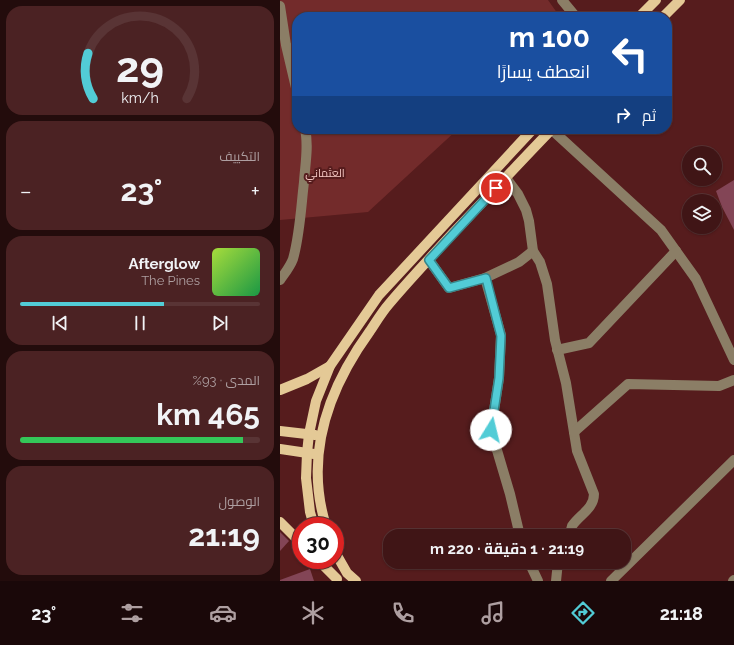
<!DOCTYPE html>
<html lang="ar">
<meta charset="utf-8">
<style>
body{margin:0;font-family:Raleway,Cairo,sans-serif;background:#4b2223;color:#f1f3f6;direction:rtl;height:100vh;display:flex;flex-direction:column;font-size:15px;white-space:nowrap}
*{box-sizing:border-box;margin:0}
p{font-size:13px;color:#ae9fa1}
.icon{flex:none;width:22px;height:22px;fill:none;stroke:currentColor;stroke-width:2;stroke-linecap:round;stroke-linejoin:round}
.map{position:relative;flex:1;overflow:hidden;direction:ltr}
.side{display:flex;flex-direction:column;gap:6px;padding:6px;background:#230c0c;width:280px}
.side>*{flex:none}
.guide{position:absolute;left:12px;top:12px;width:380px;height:122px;border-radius:16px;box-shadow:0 1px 3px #0004,0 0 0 1px #593435;direction:rtl;background:#1a4fa0;color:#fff;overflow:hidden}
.buttons{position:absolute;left:402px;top:146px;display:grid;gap:8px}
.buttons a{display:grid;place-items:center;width:40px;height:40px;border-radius:50%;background:#401516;box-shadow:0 1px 3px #0004,0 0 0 1px #593435;font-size:20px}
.speed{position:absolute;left:12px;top:517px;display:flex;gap:8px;font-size:20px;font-weight:700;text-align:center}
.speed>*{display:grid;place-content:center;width:52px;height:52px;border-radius:50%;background:#401516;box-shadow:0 1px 3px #0004,0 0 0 1px #593435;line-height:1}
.speed .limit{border:6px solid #d22;background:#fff;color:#111}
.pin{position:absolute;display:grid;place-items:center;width:34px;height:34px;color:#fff;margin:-17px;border:2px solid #fff;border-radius:50%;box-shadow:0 1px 4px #0007}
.me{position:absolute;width:44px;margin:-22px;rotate:9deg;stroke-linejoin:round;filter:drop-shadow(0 0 3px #0008)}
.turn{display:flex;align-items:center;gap:14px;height:84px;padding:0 16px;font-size:18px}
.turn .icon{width:52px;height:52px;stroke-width:2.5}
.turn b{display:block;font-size:28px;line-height:34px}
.then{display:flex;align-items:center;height:38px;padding:0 16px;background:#0003;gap:8px;font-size:15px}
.big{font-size:30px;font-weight:700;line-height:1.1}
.side .tile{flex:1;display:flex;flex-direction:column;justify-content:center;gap:6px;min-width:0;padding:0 14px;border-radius:16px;background:#4b2223}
.side .dial{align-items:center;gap:0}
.dial svg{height:104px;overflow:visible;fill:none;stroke:#593435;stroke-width:7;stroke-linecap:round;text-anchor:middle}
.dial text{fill:#f1f3f6;stroke:none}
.song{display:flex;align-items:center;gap:12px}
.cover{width:48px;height:48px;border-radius:6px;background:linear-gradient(135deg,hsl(80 70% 55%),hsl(140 70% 35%))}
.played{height:4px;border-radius:2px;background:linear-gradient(90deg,#52ccd6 60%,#593435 60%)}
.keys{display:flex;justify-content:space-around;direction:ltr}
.heat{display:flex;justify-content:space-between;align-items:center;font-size:22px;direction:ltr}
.charge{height:6px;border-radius:3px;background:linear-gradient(90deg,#34c759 93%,#593435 0)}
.trip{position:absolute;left:103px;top:529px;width:248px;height:40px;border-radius:16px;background:#401516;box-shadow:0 1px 3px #0004,0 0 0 1px #593435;font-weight:700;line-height:40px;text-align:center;direction:rtl}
.dock{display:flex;height:64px;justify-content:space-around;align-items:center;background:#1a0809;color:#ae9fa1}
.dock .icon{width:28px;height:28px}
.dock .active{color:#52ccd6}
.dock b{font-size:18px;color:#f1f3f6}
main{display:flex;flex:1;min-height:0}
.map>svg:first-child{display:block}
.green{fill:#732b2b}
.building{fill:#834556}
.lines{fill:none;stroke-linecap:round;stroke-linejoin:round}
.minor{stroke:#8b7e66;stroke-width:10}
.major{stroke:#e4c996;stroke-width:10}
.route-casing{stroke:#35858b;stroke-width:10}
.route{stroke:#52ccd6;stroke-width:7}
.labels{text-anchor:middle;stroke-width:4;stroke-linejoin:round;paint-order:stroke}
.park-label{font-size:11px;fill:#f5c7c3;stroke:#561c1d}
</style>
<main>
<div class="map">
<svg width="454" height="581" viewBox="0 0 454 581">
<rect width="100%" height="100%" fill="#561c1d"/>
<polygon class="green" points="0,0 268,0 280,17 17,17 17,129 178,129 88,212 0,220"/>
<g class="building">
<polygon points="454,180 454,230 442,207 436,191"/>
<polygon points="0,532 9,541 0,551"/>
<polygon points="30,569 34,581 0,581 0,580"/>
</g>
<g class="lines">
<g class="minor">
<polyline points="282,0 296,17"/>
<polyline points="0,6 6,45 17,92"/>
<polyline points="271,129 381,230 416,279 454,360"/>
<path d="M226,178L238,194L246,210L249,221L253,251L260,262L267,284L275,340L286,383L297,451L314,494C314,509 299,515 292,526C291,529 290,533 290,536"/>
<polyline points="149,260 169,288 205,278 239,262 253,251"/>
<polyline points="205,278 221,335 219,378 211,430 230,494 240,536"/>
<path d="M0,280C5,273 10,267 13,259C20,234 21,207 24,182C25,165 29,146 25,129"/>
<polyline points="277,350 309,343 396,251"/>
<polyline points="294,432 348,384 439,386 454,380"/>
<polyline points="249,562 258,581"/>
<polyline points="276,581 278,562"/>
<polyline points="331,581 454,460"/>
<polyline points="453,581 454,580"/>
</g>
<g class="major">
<polyline points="359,17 376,0"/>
<polyline points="383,17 400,0"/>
<polyline points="0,390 27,379 50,366"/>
<polyline points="0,431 35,435"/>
<polyline points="0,449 34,454"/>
<polyline points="0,522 21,543"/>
<polyline points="34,526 30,512 26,478 27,453 29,434 36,401 50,366 99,295 253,129"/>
<path d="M46,526C24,455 48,389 90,331C96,322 102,312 109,304C130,279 152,256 174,232C207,198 239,163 272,129"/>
<polyline points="55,552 67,573 76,581"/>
<polyline points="38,560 57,579"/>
</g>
</g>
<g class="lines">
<defs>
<polyline id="route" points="211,430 219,378 221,336 206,278 169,288 149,260 216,188"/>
</defs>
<use href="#route" class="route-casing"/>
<use href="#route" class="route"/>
</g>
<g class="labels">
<g class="park-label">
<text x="45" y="177">العثماني</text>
</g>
</g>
</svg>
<div class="buttons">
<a><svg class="icon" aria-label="search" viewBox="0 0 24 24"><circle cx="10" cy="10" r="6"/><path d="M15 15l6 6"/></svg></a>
<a><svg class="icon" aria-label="layers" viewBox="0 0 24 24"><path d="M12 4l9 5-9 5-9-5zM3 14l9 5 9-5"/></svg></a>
</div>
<div class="speed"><div class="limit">30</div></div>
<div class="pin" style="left:216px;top:188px;background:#d93025"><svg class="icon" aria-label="arrive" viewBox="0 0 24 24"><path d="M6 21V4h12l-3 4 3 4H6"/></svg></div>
<svg class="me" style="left:211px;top:430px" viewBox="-20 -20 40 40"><circle r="19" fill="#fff"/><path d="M0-13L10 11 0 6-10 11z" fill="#52ccd6"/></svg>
<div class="trip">21:19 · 1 دقيقة · 220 m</div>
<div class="guide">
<div class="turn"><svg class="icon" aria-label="left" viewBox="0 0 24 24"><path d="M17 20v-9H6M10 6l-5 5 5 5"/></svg><div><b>100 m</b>انعطف يسارًا</div></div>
<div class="then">ثم<svg class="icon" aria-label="right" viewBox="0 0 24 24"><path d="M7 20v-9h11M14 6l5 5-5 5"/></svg></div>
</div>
</div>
<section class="side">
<div class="tile dial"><svg viewBox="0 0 100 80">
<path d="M14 69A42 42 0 1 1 86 69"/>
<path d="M14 69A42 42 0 0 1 10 34" stroke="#52ccd6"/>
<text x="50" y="56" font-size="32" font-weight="700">29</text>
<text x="50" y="72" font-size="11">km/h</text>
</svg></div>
<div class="tile"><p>التكييف</p>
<div class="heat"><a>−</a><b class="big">23°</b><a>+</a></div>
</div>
<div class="tile">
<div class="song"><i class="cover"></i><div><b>Afterglow</b><p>The Pines</p></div></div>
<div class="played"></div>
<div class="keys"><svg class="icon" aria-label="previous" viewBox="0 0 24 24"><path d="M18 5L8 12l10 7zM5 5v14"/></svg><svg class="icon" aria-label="pause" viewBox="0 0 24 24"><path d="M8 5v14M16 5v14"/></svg><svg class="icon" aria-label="next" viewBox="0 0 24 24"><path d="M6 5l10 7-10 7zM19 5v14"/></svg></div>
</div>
<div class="tile"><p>المدى · 93%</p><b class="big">465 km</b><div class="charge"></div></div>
<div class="tile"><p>الوصول</p><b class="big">21:19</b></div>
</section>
</main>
<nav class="dock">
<b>21:18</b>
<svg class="icon active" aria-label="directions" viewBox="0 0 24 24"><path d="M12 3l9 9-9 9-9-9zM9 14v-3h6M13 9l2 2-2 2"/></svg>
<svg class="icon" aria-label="music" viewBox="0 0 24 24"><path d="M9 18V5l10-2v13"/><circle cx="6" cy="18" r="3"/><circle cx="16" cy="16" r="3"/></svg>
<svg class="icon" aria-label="phone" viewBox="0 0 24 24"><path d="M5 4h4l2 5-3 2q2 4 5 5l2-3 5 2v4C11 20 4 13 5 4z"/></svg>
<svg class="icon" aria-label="climate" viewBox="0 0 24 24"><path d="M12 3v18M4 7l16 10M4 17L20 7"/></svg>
<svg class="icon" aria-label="car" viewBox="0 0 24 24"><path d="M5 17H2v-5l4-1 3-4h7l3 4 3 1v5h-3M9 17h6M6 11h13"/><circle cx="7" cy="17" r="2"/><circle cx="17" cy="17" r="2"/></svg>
<svg class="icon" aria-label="filters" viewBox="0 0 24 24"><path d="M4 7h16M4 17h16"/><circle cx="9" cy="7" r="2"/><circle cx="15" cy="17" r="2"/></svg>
<b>23°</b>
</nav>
